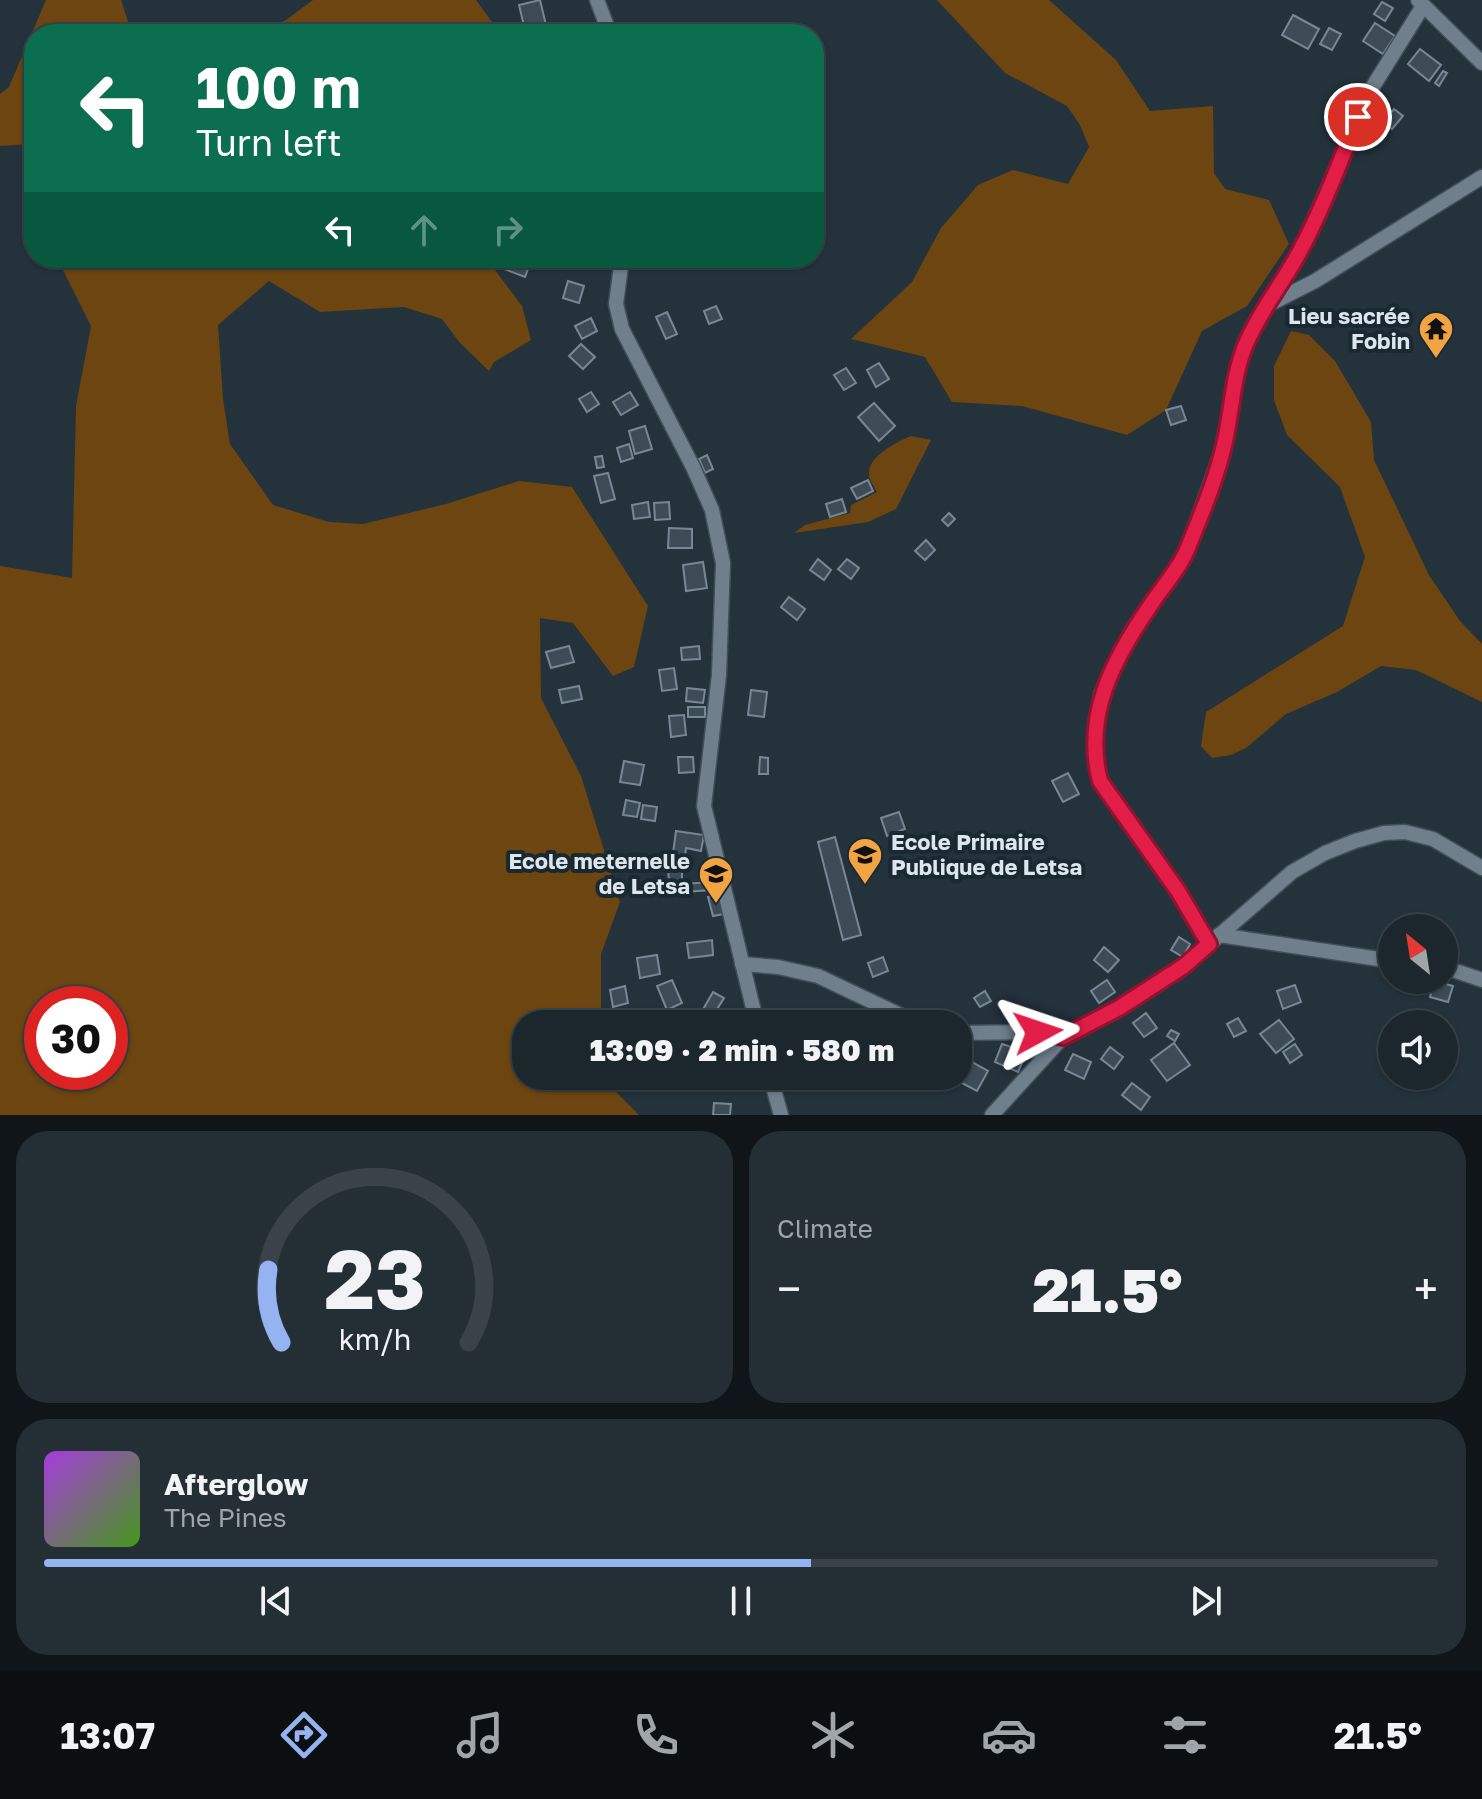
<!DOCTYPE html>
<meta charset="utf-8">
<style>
body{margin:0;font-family:"Golos Text",sans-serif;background:#242e35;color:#f1f3f6;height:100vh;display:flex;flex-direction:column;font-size:30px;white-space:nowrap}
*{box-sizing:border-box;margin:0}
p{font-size:26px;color:#a0a5aa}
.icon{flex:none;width:44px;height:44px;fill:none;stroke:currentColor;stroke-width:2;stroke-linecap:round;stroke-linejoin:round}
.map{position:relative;height:1115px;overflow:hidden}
.details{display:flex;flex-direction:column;gap:16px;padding:16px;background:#0f1519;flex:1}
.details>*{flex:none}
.hud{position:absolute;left:24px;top:24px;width:800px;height:244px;border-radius:32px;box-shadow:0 2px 6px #0004,0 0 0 2px #394349;background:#0b6e4f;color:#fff;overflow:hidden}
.needle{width:52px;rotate:330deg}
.buttons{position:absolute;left:1378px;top:914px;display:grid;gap:16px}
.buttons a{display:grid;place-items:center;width:80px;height:80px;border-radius:50%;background:#1b262d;box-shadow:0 2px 6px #0004,0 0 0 2px #394349;font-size:40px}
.speed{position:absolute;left:24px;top:986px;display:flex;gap:16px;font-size:40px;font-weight:700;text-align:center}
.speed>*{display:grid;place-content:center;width:104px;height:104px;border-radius:50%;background:#1b262d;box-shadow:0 2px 6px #0004,0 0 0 2px #394349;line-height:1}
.speed .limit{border:12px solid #d22;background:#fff;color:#111}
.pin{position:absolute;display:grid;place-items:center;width:68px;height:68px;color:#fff;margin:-34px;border:4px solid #fff;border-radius:50%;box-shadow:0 2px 8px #0007}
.me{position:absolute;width:88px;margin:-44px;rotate:85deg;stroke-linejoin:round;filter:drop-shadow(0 0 6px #0008)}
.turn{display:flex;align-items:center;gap:28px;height:168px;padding:0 40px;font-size:36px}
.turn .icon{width:104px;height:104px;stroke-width:2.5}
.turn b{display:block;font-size:56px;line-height:68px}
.lanes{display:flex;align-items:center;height:76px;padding:0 40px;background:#0003;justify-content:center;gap:40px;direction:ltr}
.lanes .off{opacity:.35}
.big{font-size:60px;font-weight:800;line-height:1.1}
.details .widget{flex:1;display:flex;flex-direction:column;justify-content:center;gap:12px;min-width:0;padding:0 28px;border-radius:32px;background:#242e35}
.details .dial{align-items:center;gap:0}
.dial svg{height:208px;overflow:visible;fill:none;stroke:#394349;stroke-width:7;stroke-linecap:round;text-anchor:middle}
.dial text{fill:#f1f3f6;stroke:none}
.song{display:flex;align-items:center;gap:24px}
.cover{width:96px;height:96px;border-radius:12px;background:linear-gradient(135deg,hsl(280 70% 55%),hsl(100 70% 35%))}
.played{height:8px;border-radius:4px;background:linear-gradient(90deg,#95b2f1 55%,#394349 55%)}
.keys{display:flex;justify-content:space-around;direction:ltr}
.heat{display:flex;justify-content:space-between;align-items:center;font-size:44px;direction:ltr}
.details .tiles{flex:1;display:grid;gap:16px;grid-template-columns:1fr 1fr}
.widget:last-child{grid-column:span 2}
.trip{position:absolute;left:512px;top:1010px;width:460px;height:80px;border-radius:32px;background:#1b262d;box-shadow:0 2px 6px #0004,0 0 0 2px #394349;font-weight:800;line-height:80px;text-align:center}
.tabs{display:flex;height:128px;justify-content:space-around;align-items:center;background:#0b0f12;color:#a0a5aa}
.tabs .icon{width:56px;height:56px}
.tabs .on{color:#95b2f1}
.tabs b{font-size:36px;color:#f1f3f6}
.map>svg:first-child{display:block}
.green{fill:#6d4510;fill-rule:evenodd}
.building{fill:#3d4b57;stroke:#778894;stroke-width:2}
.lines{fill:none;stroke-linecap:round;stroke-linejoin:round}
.minor-casing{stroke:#424e58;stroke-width:17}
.minor{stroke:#6f7f8c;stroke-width:14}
.route-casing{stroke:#92132f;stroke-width:20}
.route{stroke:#e11d48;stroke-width:14}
.labels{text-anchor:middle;stroke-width:8;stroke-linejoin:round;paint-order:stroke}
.poi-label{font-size:22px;font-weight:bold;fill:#dde6ed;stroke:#1a2832;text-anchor:end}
</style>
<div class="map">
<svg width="1482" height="1115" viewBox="0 0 1482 1115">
<rect width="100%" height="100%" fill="#24323c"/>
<g class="green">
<polygon points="46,0 121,0 132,34 34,34 34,179 27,170 29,144 0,146 0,94 9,87"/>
<polygon points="313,0 476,0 497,29 492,34 259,34 286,20"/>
<polygon points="937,0 1049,0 1116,60 1150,111 1213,106 1214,173 1225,189 1269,200 1289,244 1247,306 1202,331 1166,410 1127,435 1022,406 952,402 925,357 851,339 912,282 941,228 978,185 1013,170 1068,184 1089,147 1080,125 1067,106 1005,73"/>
<path d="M57,258H493L492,266L522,306L531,340L494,362L489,371L460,343L442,319L404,307L320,312L269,281L218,325L223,399L230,444L273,505L329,522L363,524L446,504L519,481L572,487L648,606L634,667L613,676L573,623L540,618L541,698L581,776L620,902L601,954V1024H526V1076H600L639,1115H0V566L72,578L76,406L91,326ZM42,1004H110V1072H42Z"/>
<polygon points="1291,331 1309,335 1335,361 1371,422 1374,460 1429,575 1460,621 1482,644 1482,702 1416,670 1381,666 1337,692 1286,714 1246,748 1231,755 1212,758 1201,746 1206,712 1343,626 1365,557 1340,487 1287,435 1274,400 1274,366"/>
<path d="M911,436L931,440L896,509L868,522L794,533L805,525L850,513L851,505L877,492C874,486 869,480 869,474C868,456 897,442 911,436Z"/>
</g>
<g class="building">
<polygon points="540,0 546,25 525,30 519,5"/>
<polygon points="1382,2 1393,8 1385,21 1374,14"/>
<polygon points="1293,15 1319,29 1308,49 1282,35"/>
<polygon points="1375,23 1395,36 1383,54 1363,41"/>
<polygon points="1329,28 1341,34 1332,50 1320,44"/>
<polygon points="1420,49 1441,65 1429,81 1408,64"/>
<polygon points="1443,71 1447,73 1439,86 1435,83"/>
<polygon points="1394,109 1403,116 1392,129 1383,122"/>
<polygon points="508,258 532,258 525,277 504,269"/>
<polygon points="580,258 593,258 590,267 578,263"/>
<polygon points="568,281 584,286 579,303 563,298"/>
<polygon points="716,306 722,319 709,324 704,311"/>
<polygon points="667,312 677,334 666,339 656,317"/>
<polygon points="591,318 597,331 582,339 575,326"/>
<polygon points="581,344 595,357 583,369 569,356"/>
<polygon points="879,363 889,379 876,387 867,370"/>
<polygon points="846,368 856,383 844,390 834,375"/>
<polygon points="591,392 599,404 587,412 579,399"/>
<polygon points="630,392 638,405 621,415 613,402"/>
<polygon points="874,403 895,426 879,441 858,417"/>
<polygon points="1181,406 1186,420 1171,425 1166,410"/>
<polygon points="645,426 652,449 635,454 629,431"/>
<polygon points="629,444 633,458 621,462 617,448"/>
<polygon points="707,455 713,469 705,473 699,459"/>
<polygon points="602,456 604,467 597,468 595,457"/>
<polygon points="608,473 615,499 601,503 594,476"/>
<polygon points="868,480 873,491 857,499 851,488"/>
<polygon points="842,499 846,512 830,517 826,504"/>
<polygon points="648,502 650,517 634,519 632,505"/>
<polygon points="669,502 670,519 655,520 654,503"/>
<polygon points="949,513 955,519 948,526 942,520"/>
<polygon points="669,528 692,529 692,548 668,548"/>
<polygon points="926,540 935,550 925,560 915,551"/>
<polygon points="818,559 831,570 824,580 810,570"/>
<polygon points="847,559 859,568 851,579 838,569"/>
<polygon points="703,562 707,588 686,591 683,565"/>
<polygon points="789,597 805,609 797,620 781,607"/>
<polygon points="569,646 574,662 551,668 546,652"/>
<polygon points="699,646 700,659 682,660 681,648"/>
<polygon points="674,668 677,689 662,691 659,670"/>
<polygon points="579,686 582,699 562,703 559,690"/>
<polygon points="687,688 705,690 703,703 686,701"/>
<polygon points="751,690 767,692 764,717 748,715"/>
<rect x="688" y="707" width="17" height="10"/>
<polygon points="684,715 686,735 671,737 669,716"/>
<polygon points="678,757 693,757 694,772 679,773"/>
<polygon points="760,757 768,758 768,774 759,774"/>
<polygon points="624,761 644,765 640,785 620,782"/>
<polygon points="1068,773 1079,794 1063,802 1052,781"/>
<polygon points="626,800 640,803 637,817 623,815"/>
<polygon points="643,805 657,807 655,821 641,819"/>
<polygon points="899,812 905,829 887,836 881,818"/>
<polygon points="676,831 704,835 701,851 686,848 684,863 672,861"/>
<polygon points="835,837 861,935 843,940 818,842"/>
<polygon points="682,868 682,884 712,882 712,890 670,893 668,869"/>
<polygon points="719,894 724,914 713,916 708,897"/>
<polygon points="1387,930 1392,931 1392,954 1383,952"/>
<polygon points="1179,937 1190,944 1183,957 1171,950"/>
<polygon points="712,940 713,955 689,958 687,943"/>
<polygon points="1104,947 1119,960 1108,972 1094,960"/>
<polygon points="657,955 660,974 640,978 637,958"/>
<polygon points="883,957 888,971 873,977 868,963"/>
<polygon points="672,980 682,1003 667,1010 657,986"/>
<polygon points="1107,980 1115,992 1099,1003 1091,991"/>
<polygon points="1434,981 1453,986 1448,1002 1430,997"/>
<polygon points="1295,985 1301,1002 1283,1009 1277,991"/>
<polygon points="625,986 628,1003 613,1007 610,990"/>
<polygon points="985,991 991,1001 980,1007 974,998"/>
<polygon points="713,992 724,998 711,1019 701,1013"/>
<polygon points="1146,1013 1157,1028 1144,1037 1133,1023"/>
<polygon points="1238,1018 1246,1031 1234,1037 1227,1024"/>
<polygon points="1279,1020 1294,1039 1276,1053 1260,1034"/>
<polygon points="1171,1030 1179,1034 1175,1041 1167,1036"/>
<polygon points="1174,1043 1190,1065 1167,1081 1151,1060"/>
<polygon points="1002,1044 1027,1052 1018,1072 995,1062"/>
<polygon points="1295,1044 1302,1055 1290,1063 1283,1052"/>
<polygon points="1110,1047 1123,1057 1114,1069 1101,1059"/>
<polygon points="1073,1054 1091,1062 1084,1079 1065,1070"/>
<polygon points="972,1062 988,1071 977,1091 960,1082"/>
<polygon points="1132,1083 1150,1097 1141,1110 1122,1095"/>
<polygon points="714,1103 731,1104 730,1115 713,1115"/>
</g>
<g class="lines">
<defs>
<g id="minor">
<polyline points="597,0 610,34"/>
<polyline points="1418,0 1482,63"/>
<polyline points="622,258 616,304 622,329 693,467 712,510 723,563 719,675 704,806 757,1024"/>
<polyline points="1268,305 1315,281 1482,177"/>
<polyline points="1219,935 1392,961"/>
<polyline points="1209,944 1178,891 1100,781 1096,764 1095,732 1101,694 1112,668 1151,604 1173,576 1185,555 1224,445 1238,366 1244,347 1300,251 1372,88 1423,6"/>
<polyline points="742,964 778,967 818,976 919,1024"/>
<polyline points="1444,967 1482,980"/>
<polyline points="958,1033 1038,1032 1063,1037"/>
<polyline points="770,1076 781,1115"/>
<polyline points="992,1115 1063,1037 1119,1008 1184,966 1292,872 1325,853 1355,841 1384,833 1405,832 1433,839 1482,868"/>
</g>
</defs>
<use href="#minor" class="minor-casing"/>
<use href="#minor" class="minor"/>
</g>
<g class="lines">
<defs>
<path id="route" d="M1038,1032L1063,1037L1119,1008L1184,966L1209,944L1178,891L1100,781C1083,715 1114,658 1150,606C1162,587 1178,571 1187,550C1201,515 1217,478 1225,441C1232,409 1233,376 1245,346C1259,312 1283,283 1300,251C1323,208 1340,162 1358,117"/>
</defs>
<use href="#route" class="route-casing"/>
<use href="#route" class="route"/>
</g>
<defs>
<symbol id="temple-pin" viewBox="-11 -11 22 30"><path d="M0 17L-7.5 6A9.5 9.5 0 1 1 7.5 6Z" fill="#f3a442" stroke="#1a2832"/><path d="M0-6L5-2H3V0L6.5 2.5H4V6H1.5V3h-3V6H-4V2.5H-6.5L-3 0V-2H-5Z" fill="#111"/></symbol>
<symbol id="school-pin" viewBox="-11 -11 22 30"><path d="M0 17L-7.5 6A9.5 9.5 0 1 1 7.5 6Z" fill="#f3a442" stroke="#1a2832"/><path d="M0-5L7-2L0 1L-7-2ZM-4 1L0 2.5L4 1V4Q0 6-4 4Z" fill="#111"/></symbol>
</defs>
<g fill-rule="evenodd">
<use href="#temple-pin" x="1416" y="309" width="40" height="54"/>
<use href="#school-pin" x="845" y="835" width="40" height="54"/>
<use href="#school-pin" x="696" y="854" width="40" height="54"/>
</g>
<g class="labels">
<g class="poi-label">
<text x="1410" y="324">Lieu sacrée<tspan x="1410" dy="25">Fobin</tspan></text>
<text x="891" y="850" text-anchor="start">Ecole Primaire<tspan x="891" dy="25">Publique de Letsa</tspan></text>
<text x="690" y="869">Ecole meternelle<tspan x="690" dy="25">de Letsa</tspan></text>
</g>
</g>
</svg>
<div class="buttons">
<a><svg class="needle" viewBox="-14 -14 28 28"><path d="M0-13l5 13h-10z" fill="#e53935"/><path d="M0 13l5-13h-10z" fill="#a0a5aa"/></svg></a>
<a><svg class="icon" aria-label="sound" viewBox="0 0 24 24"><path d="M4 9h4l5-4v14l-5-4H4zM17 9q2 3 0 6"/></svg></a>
</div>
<div class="speed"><div class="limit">30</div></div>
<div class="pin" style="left:1358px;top:117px;background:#d93025"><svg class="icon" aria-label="arrive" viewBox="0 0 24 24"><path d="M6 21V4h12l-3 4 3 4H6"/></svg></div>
<svg class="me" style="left:1038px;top:1032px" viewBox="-20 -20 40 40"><path d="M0-17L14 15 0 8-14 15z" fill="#e11d48" stroke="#fff" stroke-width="4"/></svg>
<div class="trip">13:09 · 2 min · 580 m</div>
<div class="hud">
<div class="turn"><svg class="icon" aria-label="left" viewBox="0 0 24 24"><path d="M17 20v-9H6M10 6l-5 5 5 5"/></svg><div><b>100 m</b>Turn left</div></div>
<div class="lanes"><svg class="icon" aria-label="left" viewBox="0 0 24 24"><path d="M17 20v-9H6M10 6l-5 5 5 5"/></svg><svg class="icon off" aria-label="ahead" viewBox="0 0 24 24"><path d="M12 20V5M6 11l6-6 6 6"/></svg><svg class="icon off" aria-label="right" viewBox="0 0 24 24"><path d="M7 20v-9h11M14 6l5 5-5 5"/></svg></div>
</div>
</div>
<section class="details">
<div class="tiles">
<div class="widget dial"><svg viewBox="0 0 100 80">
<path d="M14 69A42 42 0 1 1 86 69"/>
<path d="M14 69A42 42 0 0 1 9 41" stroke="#95b2f1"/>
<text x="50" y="56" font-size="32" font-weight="700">23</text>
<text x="50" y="72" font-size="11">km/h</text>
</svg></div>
<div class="widget"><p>Climate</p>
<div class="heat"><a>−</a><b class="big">21.5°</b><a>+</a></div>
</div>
<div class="widget">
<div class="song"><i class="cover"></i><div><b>Afterglow</b><p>The Pines</p></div></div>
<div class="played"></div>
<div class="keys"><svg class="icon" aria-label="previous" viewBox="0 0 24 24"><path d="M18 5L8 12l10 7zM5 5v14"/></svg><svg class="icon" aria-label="pause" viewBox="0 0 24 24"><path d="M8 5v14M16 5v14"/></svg><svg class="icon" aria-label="next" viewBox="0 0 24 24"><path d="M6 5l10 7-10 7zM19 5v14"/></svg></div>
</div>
</div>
</section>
<nav class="tabs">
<b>13:07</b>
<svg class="icon on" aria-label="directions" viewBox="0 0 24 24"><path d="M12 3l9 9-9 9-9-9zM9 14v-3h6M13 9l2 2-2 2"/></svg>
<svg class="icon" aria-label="music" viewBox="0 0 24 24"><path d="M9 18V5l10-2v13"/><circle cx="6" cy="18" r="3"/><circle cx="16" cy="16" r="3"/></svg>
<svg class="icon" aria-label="phone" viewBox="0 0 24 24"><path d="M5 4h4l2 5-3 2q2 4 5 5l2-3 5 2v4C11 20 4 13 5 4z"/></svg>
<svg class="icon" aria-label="climate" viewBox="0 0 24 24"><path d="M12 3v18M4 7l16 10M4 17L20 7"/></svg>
<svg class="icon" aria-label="car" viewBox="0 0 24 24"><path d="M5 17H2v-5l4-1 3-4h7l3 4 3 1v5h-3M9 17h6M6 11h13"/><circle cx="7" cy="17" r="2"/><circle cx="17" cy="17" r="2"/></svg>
<svg class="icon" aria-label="filters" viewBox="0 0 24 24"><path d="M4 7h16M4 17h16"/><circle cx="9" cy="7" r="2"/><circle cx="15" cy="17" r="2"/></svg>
<b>21.5°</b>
</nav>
